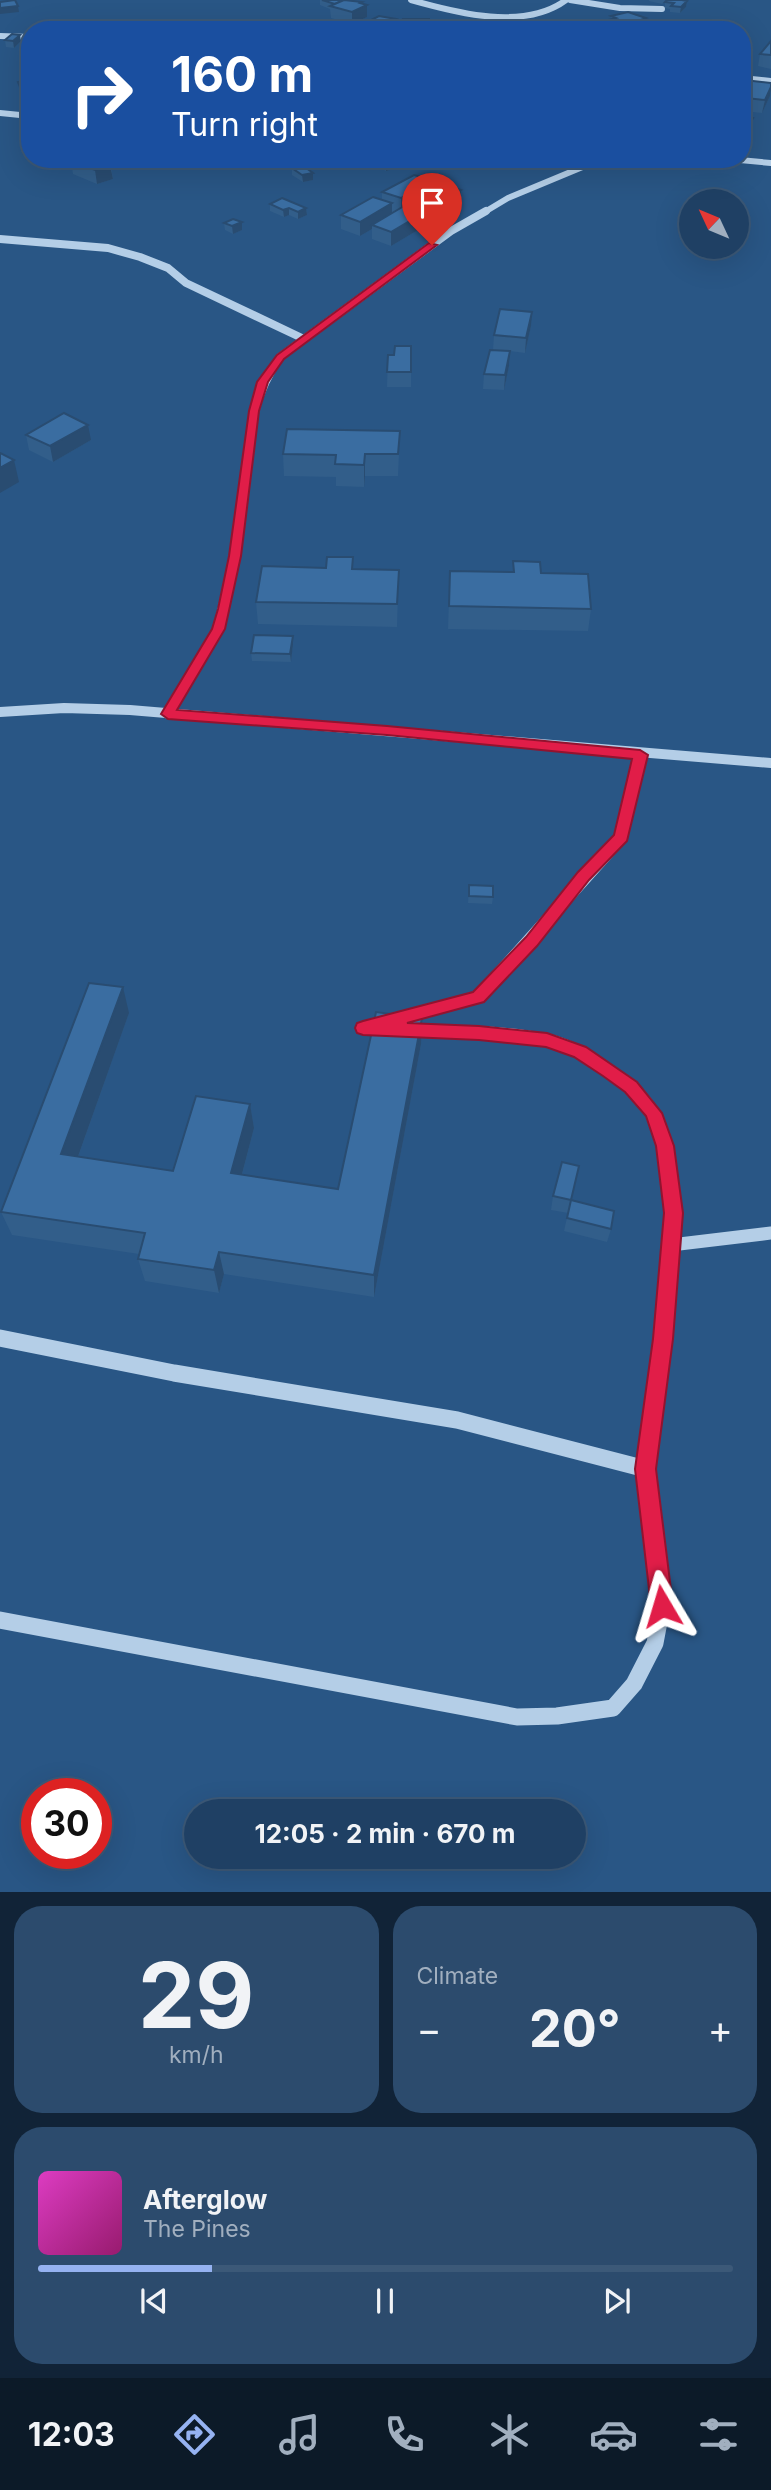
<!DOCTYPE html>
<meta charset="utf-8">
<style>
body{margin:0;font-family:Inter,sans-serif;background:#2c4b6d;color:#f1f3f6;height:100vh;display:flex;flex-direction:column;font-size:26px;white-space:nowrap}
*{box-sizing:border-box;margin:0}
p{font-size:23px;color:#a1afbf}
.icon{flex:none;width:38px;height:38px;fill:none;stroke:currentColor;stroke-width:2;stroke-linecap:round;stroke-linejoin:round}
.map{position:relative;height:1892px;overflow:hidden}
.panel{display:flex;flex-direction:column;gap:14px;padding:14px;background:#112337;flex:1}
.panel>*{flex:none}
.guide{position:absolute;left:21px;top:21px;width:730px;height:147px;border-radius:28px;box-shadow:0 7px 28px #0002,0 0 0 2px #3c5978;background:#1a4fa0;color:#fff;overflow:hidden}
.needle{width:46px;rotate:314deg}
.controls{position:absolute;left:679px;top:189px;display:grid;gap:14px}
.controls a{display:grid;place-items:center;width:70px;height:70px;border-radius:50%;background:#1f4064;box-shadow:0 7px 28px #0002,0 0 0 2px #3c5978;font-size:35px}
.speed{position:absolute;left:21px;top:1778px;display:flex;gap:14px;font-size:35px;font-weight:700;text-align:center}
.speed>*{display:grid;place-content:center;width:91px;height:91px;border-radius:50%;background:#1f4064;box-shadow:0 7px 28px #0002,0 0 0 2px #3c5978;line-height:1}
.speed .limit{border:10px solid #d22;background:#fff;color:#111}
.pin{position:absolute;display:grid;place-items:center;width:60px;height:60px;color:#fff;margin:-72px -30px;border-radius:50% 50% 50% 0;rotate:-45deg;box-shadow:0 0 7px #0007}
.pin .icon{rotate:45deg}
.me{position:absolute;width:77px;margin:-38px;rotate:353deg;stroke-linejoin:round;filter:drop-shadow(0 0 5px #0008)}
.turn{display:flex;align-items:center;gap:24px;height:147px;padding:0 35px;font-size:32px}
.turn .icon{width:91px;height:91px;stroke-width:2.5}
.turn b{display:block;font-size:49px;line-height:60px}
.big{font-size:52px;font-weight:700;line-height:1.1}
.panel .widget{flex:1;display:flex;flex-direction:column;justify-content:center;gap:10px;min-width:0;padding:0 24px;border-radius:28px;background:#2c4b6d}
.panel .dial{align-items:center;gap:0}
.dial b{font-size:91px;line-height:1}
.song{display:flex;align-items:center;gap:21px}
.cover{width:84px;height:84px;border-radius:10px;background:linear-gradient(135deg,hsl(310 70% 55%),hsl(320 70% 35%))}
.played{height:7px;border-radius:4px;background:linear-gradient(90deg,#95b2f1 25%,#3c5978 25%)}
.keys{display:flex;justify-content:space-around;direction:ltr}
.heat{display:flex;justify-content:space-between;align-items:center;font-size:38px;direction:ltr}
.panel .tiles{flex:1;display:grid;gap:14px;grid-template-columns:1fr 1fr}
.widget:last-child{grid-column:span 2}
.trip{position:absolute;left:184px;top:1799px;width:402px;height:70px;border-radius:35px;background:#1f4064;box-shadow:0 7px 28px #0002,0 0 0 2px #3c5978;font-weight:700;line-height:70px;text-align:center}
.tab-bar{display:flex;height:112px;justify-content:space-around;align-items:center;background:#0c1a28;color:#a1afbf}
.tab-bar .icon{width:49px;height:49px}
.tab-bar .on{color:#95b2f1}
.tab-bar b{font-size:32px;color:#f1f3f6}
.map>svg:first-child{display:block}
.lines{fill:none;stroke-linecap:round;stroke-linejoin:round}
.minor-far4{stroke:#b4cee7;stroke-width:6}
.minor-far3{stroke:#b4cee7;stroke-width:8}
.minor-far2{stroke:#b4cee7;stroke-width:10}
.minor-far1{stroke:#b4cee7;stroke-width:13}
.minor{stroke:#b4cee7;stroke-width:17}
.wall{fill:#325e8a}
.shaded-wall{fill:#294c71}
.building{fill:#3a6da1;stroke:#294c71;stroke-width:2}
.route{fill:#e11d48;stroke:#92132f;stroke-width:2}
</style>
<div class="map">
<svg width="771" height="1892" viewBox="0 0 771 1892">
<rect width="100%" height="100%" fill="#295685"/>
<g class="lines">
<g class="minor-far4">
<path d="M411,0C457,13 524,31 566,0"/>
<polyline points="570,0 620,8 662,9"/>
<polyline points="0,36 30,37"/>
<polyline points="742,78 771,81"/>
<polyline points="0,113 30,116"/>
<polyline points="729,159 771,163"/>
<polyline points="483,213 508,198 597,161 609,159"/>
</g>
<g class="minor-far3">
<polyline points="0,239 108,248 140,257 168,268 186,283 304,339"/>
<path d="M244,486C251,435 250,401 280,357L451,231L486,211"/>
</g>
<g class="minor-far2">
<polyline points="0,712 64,708 130,710 771,763"/>
<polyline points="168,714 218,629 235,556 244,485"/>
<polyline points="618,841 640,755"/>
</g>
<g class="minor-far1">
<polyline points="391,1021 478,997 620,839"/>
<polyline points="363,1028 387,1029"/>
<path d="M406,1030C452,1032 500,1031 545,1040C569,1044 588,1057 607,1071C624,1082 644,1095 653,1114C682,1169 672,1241 666,1299"/>
<polyline points="671,1245 771,1233"/>
</g>
<g class="minor">
<polyline points="0,1338 174,1373 457,1420 646,1469"/>
<polyline points="0,1620 517,1717 557,1716 613,1708 634,1684 655,1643 662,1606 646,1469 667,1298"/>
</g>
</g>
<g class="wall">
<polygon points="320,0 352,0 362,2 367,17 352,24 331,18 330,9 320,5"/>
<polygon points="649,0 667,0 662,4 649,1"/>
<polygon points="687,1 686,7 680,13 670,12 670,9 665,8 665,2"/>
<polygon points="611,16 646,18 644,30 611,30 610,28"/>
<polygon points="403,19 429,19 430,30 403,30"/>
<polygon points="369,21 396,25 387,30 377,30 369,28"/>
<polygon points="5,40 21,41 14,48 6,47"/>
<polygon points="771,41 771,69 758,66 760,54"/>
<polygon points="30,47 30,57 27,57 26,51"/>
<polygon points="30,78 24,105 18,82 27,81"/>
<polygon points="742,83 770,96 762,113 744,111 745,105 742,104"/>
<polygon points="75,159 133,159 133,163 118,169 111,166 113,179 97,184 73,174 71,161"/>
<polygon points="372,159 395,159 397,168 386,171 372,163"/>
<polygon points="292,168 313,180 303,182 292,175"/>
<polygon points="432,180 431,190 460,204 430,222 423,220 423,227 391,246 372,239 372,229 360,236 341,229 341,215 382,200 382,192"/>
<polygon points="270,204 306,208 307,215 298,219 289,215 284,217 270,211"/>
<polygon points="242,222 242,230 233,234 225,230 224,223"/>
<polygon points="531,326 525,353 510,351 509,366 504,390 483,389 484,374 493,350 494,335"/>
<polygon points="411,346 411,387 387,387 388,355 394,355"/>
<polygon points="26,435 91,440 53,462 29,450"/>
<polygon points="399,453 398,476 365,476 364,487 336,486 336,477 284,476 283,454"/>
<polygon points="513,561 541,573 591,609 588,631 448,629 450,571 513,572"/>
<polygon points="353,569 398,592 397,627 258,624 256,602"/>
<polygon points="293,644 291,662 252,661 251,653"/>
<polygon points="469,885 493,897 492,904 468,903"/>
<polygon points="129,1013 78,1157 173,1171 250,1104 254,1128 242,1175 338,1189 421,1044 374,1297 224,1274 219,1293 145,1281 138,1259 139,1254 12,1235 1,1212"/>
<polygon points="553,1196 572,1200 611,1229 607,1242 564,1231 568,1213 551,1210"/>
</g>
<g class="shaded-wall">
<polygon points="687,1 686,7 680,13 681,7"/>
<polygon points="362,2 362,7 367,5 367,17 352,24 352,12"/>
<polygon points="18,6 19,12 0,14 0,8"/>
<polygon points="646,18 644,30 630,30 630,24"/>
<polygon points="396,19 396,25 387,30 384,30 384,25"/>
<polygon points="20,35 21,41 14,48 13,41"/>
<polygon points="771,87 770,96 762,113 765,100"/>
<polygon points="30,91 30,104 24,105 22,92"/>
<polygon points="753,118 752,125 743,142 744,135"/>
<polygon points="124,159 133,159 133,163 118,169 117,162"/>
<polygon points="109,161 113,179 97,184 95,170"/>
<polygon points="397,161 397,168 386,171 386,164"/>
<polygon points="313,173 313,180 303,182 302,175"/>
<polygon points="432,180 431,194 411,202 411,206 401,212 401,198"/>
<polygon points="461,190 460,204 430,222 430,208"/>
<polygon points="392,203 392,217 372,225 372,229 360,236 360,222"/>
<polygon points="289,208 289,215 284,217 283,210"/>
<polygon points="306,208 307,215 298,219 298,212"/>
<polygon points="423,213 423,227 391,246 391,232"/>
<polygon points="242,222 242,230 233,234 232,226"/>
<polygon points="532,312 531,326 525,353 526,338"/>
<polygon points="510,351 509,366 504,390 505,375"/>
<polygon points="88,425 91,440 53,462 50,446"/>
<polygon points="365,454 365,476 364,487 364,465"/>
<polygon points="14,460 19,482 0,493 0,468"/>
<polygon points="293,636 293,644 291,662 290,654"/>
<polygon points="123,987 129,1013 70,1179 61,1154"/>
<polygon points="422,1018 421,1044 374,1297 374,1275"/>
<polygon points="250,1104 254,1128 236,1197 231,1173"/>
<polygon points="219,1252 224,1274 219,1293 214,1270"/>
</g>
<g class="building">
<polygon points="15,0 18,6 0,8 0,2"/>
<polygon points="322,0 344,0 335,4"/>
<polygon points="344,0 362,2 360,3 367,5 352,12 330,6"/>
<polygon points="667,0 682,0 687,1 681,7 671,6 674,3 665,2"/>
<polygon points="628,12 646,18 630,24 612,19 616,18 611,16"/>
<polygon points="379,16 396,19 384,25 369,21"/>
<polygon points="403,19 429,19 430,27 404,27"/>
<polygon points="223,24 234,24 233,30 222,30"/>
<polygon points="12,34 20,35 13,41 5,40"/>
<polygon points="771,41 771,55 760,54"/>
<polygon points="26,78 30,78 30,91 22,92 18,82 27,81"/>
<polygon points="744,80 771,83 771,87 765,100 746,98 749,92 743,91 745,86 742,86"/>
<polygon points="742,116 753,118 744,135 742,134"/>
<polygon points="75,159 106,159 109,161 105,163 111,165 95,170 71,161"/>
<polygon points="111,159 124,159 117,162"/>
<polygon points="378,159 395,159 397,161 386,164"/>
<polygon points="302,165 313,173 302,175 292,168"/>
<polygon points="414,175 432,180 401,198 382,192"/>
<polygon points="442,184 461,190 430,208 411,202"/>
<polygon points="373,197 392,203 360,222 341,215"/>
<polygon points="282,198 306,208 298,212 289,208 283,210 270,204"/>
<polygon points="404,206 423,213 391,232 372,225"/>
<polygon points="233,219 242,222 232,226 224,223"/>
<polygon points="500,309 532,312 526,338 494,335"/>
<polygon points="395,346 411,346 411,372 387,372 388,355 394,355"/>
<polygon points="490,350 510,351 505,375 484,374"/>
<polygon points="64,413 88,425 50,446 26,435"/>
<polygon points="287,429 400,431 398,454 365,454 364,465 335,464 336,455 283,454"/>
<polygon points="0,453 14,460 0,468"/>
<polygon points="327,557 353,557 352,569 399,570 397,604 256,602 262,566 326,568"/>
<polygon points="513,561 540,562 541,573 588,574 591,609 449,606 450,571 514,572"/>
<polygon points="254,635 293,636 290,654 251,653"/>
<polygon points="469,885 493,886 493,897 469,896"/>
<polygon points="89,983 123,987 61,1154 173,1171 196,1096 250,1104 231,1173 338,1189 376,1012 422,1018 374,1275 219,1252 214,1270 138,1259 145,1233 1,1212"/>
<polygon points="562,1162 579,1166 571,1200 614,1211 611,1229 567,1218 571,1200 553,1196"/>
</g>
<polygon class="route" points="429,243 437,245 284,359 268,382 259,411 241,556 225,629 177,710 387,726 640,750 648,755 627,841 589,880 537,946 484,1002 407,1023 479,1026 547,1033 586,1047 637,1082 662,1113 674,1146 683,1213 673,1339 656,1469 673,1606 670,1614 662,1617 654,1614 651,1606 635,1469 653,1339 664,1213 656,1146 646,1116 625,1092 603,1076 574,1057 546,1047 479,1040 363,1035 357,1033 355,1028 357,1023 363,1021 473,992 526,937 578,872 614,835 632,759 387,735 168,719 161,714 212,629 218,609 229,556 249,411 257,382 277,355"/>
</svg>
<div class="controls">
<a><svg class="needle" viewBox="-14 -14 28 28"><path d="M0-13l5 13h-10z" fill="#e53935"/><path d="M0 13l5-13h-10z" fill="#a1afbf"/></svg></a>
</div>
<div class="speed"><div class="limit">30</div></div>
<div class="pin" style="left:432px;top:245px;background:#d93025"><svg class="icon" aria-label="arrive" viewBox="0 0 24 24"><path d="M6 21V4h12l-3 4 3 4H6"/></svg></div>
<svg class="me" style="left:662px;top:1606px" viewBox="-20 -20 40 40"><path d="M0-17L14 15 0 8-14 15z" fill="#e11d48" stroke="#fff" stroke-width="4"/></svg>
<div class="trip">12:05 · 2 min · 670 m</div>
<div class="guide">
<div class="turn"><svg class="icon" aria-label="right" viewBox="0 0 24 24"><path d="M7 20v-9h11M14 6l5 5-5 5"/></svg><div><b>160 m</b>Turn right</div></div>
</div>
</div>
<section class="panel">
<div class="tiles">
<div class="widget dial"><b>29</b><p>km/h</p></div>
<div class="widget"><p>Climate</p>
<div class="heat"><a>−</a><b class="big">20°</b><a>+</a></div>
</div>
<div class="widget">
<div class="song"><i class="cover"></i><div><b>Afterglow</b><p>The Pines</p></div></div>
<div class="played"></div>
<div class="keys"><svg class="icon" aria-label="previous" viewBox="0 0 24 24"><path d="M18 5L8 12l10 7zM5 5v14"/></svg><svg class="icon" aria-label="pause" viewBox="0 0 24 24"><path d="M8 5v14M16 5v14"/></svg><svg class="icon" aria-label="next" viewBox="0 0 24 24"><path d="M6 5l10 7-10 7zM19 5v14"/></svg></div>
</div>
</div>
</section>
<nav class="tab-bar">
<b>12:03</b>
<svg class="icon on" aria-label="directions" viewBox="0 0 24 24"><path d="M12 3l9 9-9 9-9-9zM9 14v-3h6M13 9l2 2-2 2"/></svg>
<svg class="icon" aria-label="music" viewBox="0 0 24 24"><path d="M9 18V5l10-2v13"/><circle cx="6" cy="18" r="3"/><circle cx="16" cy="16" r="3"/></svg>
<svg class="icon" aria-label="phone" viewBox="0 0 24 24"><path d="M5 4h4l2 5-3 2q2 4 5 5l2-3 5 2v4C11 20 4 13 5 4z"/></svg>
<svg class="icon" aria-label="climate" viewBox="0 0 24 24"><path d="M12 3v18M4 7l16 10M4 17L20 7"/></svg>
<svg class="icon" aria-label="car" viewBox="0 0 24 24"><path d="M5 17H2v-5l4-1 3-4h7l3 4 3 1v5h-3M9 17h6M6 11h13"/><circle cx="7" cy="17" r="2"/><circle cx="17" cy="17" r="2"/></svg>
<svg class="icon" aria-label="filters" viewBox="0 0 24 24"><path d="M4 7h16M4 17h16"/><circle cx="9" cy="7" r="2"/><circle cx="15" cy="17" r="2"/></svg>
</nav>
